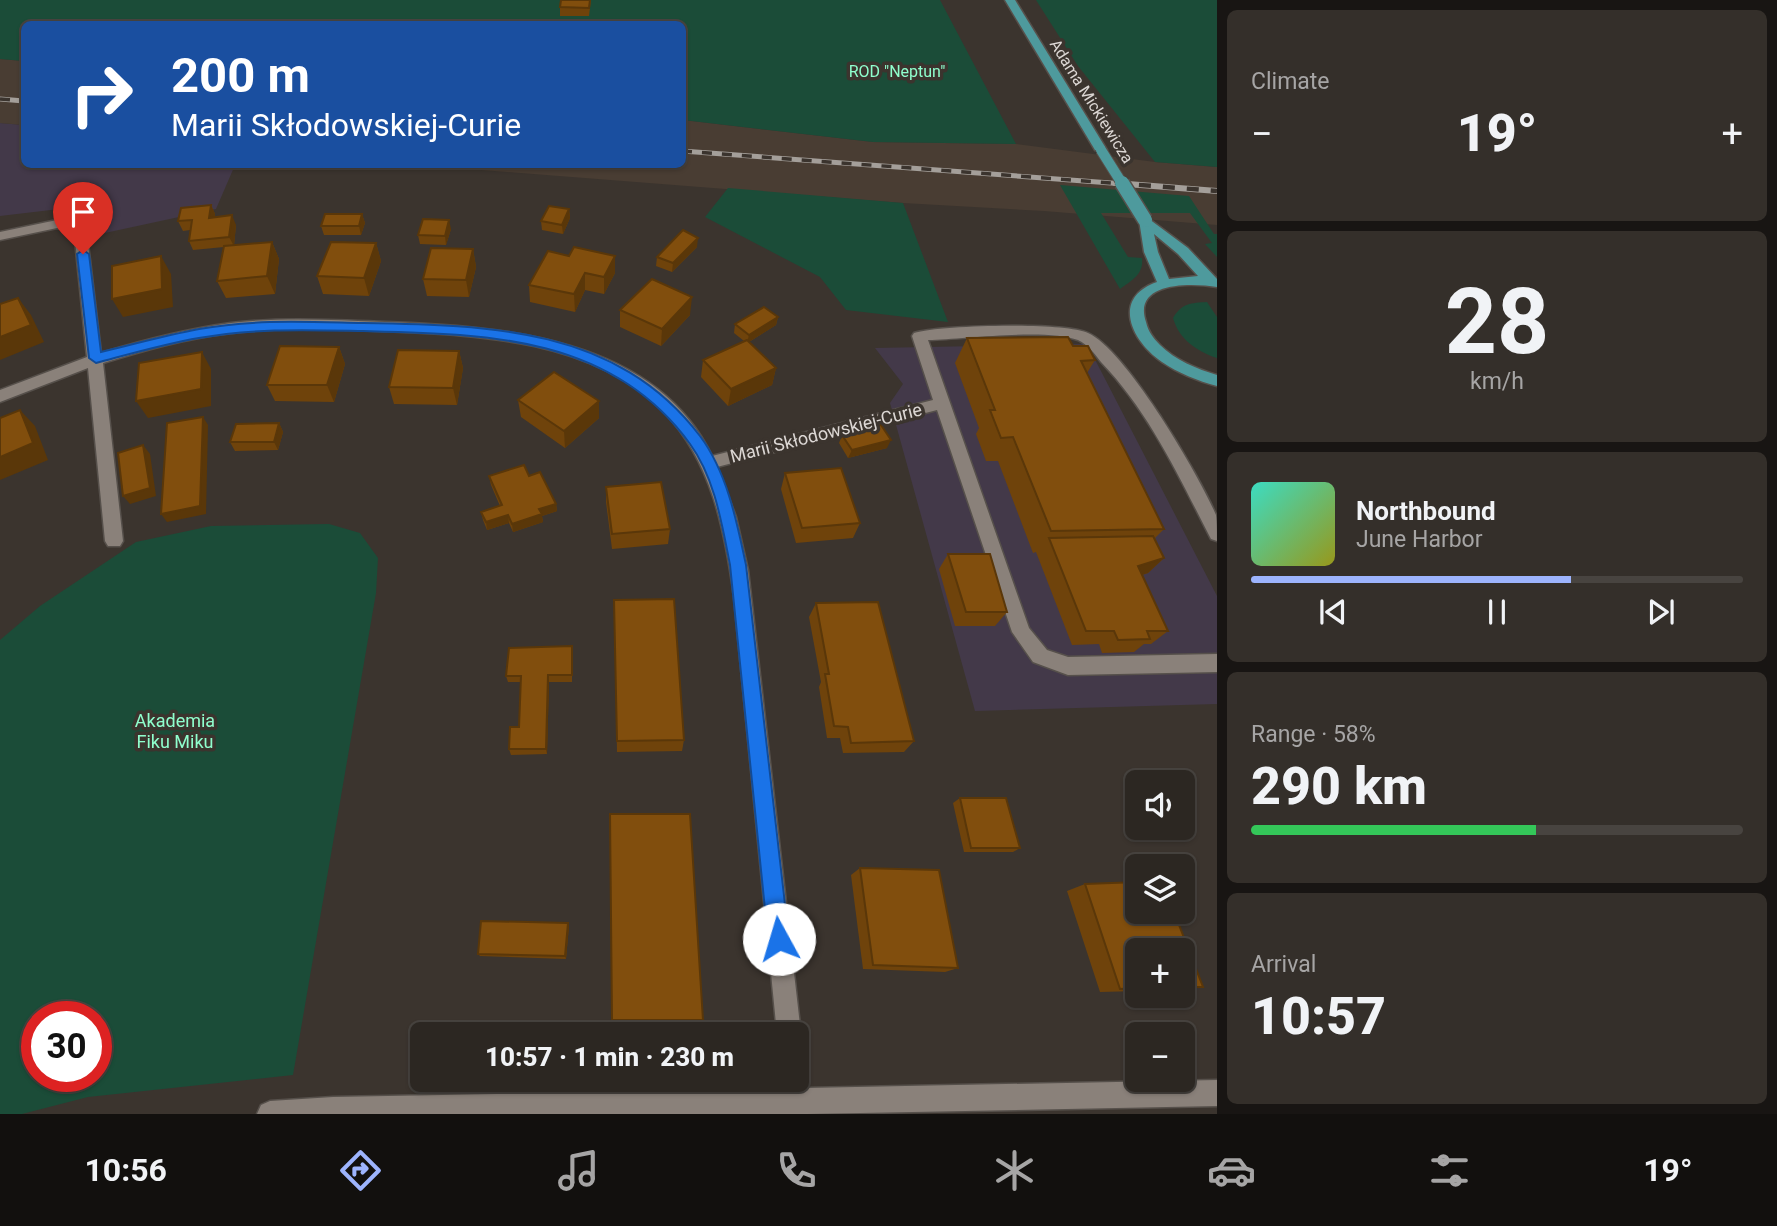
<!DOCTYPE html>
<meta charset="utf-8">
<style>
body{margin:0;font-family:Roboto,sans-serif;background:#342f2a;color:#f1f3f6;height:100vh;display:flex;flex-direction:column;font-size:26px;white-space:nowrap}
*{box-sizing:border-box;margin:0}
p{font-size:23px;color:#a6a5a5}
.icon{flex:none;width:38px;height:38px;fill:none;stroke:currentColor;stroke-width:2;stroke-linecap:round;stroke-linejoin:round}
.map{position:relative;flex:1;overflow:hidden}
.drawer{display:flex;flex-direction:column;gap:10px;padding:10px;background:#181513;width:560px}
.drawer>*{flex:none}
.guide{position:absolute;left:21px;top:21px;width:665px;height:147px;border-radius:10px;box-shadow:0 2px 5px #0004,0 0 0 2px #484440;background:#1a4fa0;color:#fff;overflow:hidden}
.fabs{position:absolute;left:1125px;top:770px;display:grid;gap:14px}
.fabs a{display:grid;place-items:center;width:70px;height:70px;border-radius:10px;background:#2c2722;box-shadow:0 2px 5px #0004,0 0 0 2px #484440;font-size:35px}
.speed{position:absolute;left:21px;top:1001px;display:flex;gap:14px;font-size:35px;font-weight:700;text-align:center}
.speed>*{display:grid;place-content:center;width:91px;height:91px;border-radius:50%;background:#2c2722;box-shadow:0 2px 5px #0004,0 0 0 2px #484440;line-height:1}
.speed .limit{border:10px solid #d22;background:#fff;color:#111}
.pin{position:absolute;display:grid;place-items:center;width:60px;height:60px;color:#fff;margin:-72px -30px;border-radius:50% 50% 50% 0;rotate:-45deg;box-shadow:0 0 7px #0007}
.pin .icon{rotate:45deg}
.me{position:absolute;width:77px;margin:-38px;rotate:354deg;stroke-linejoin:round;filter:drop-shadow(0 0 5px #0008)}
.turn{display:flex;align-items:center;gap:24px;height:147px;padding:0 35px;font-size:32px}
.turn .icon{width:91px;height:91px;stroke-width:2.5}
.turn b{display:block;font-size:49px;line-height:60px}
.big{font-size:52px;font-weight:800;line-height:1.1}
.drawer .widget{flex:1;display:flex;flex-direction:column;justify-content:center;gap:10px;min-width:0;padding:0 24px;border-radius:10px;background:#342f2a}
.drawer .dial{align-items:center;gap:0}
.dial b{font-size:91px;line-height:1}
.song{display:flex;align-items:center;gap:21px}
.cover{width:84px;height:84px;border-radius:10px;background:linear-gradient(135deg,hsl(170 70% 55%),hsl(60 70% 35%))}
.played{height:7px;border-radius:4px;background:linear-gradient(90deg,#9db4fd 65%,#484440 65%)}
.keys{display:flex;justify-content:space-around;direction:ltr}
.heat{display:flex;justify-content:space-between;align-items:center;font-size:38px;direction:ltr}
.charge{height:10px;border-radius:5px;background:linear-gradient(90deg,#34c759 58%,#484440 0)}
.trip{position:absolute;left:410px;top:1022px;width:399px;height:70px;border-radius:10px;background:#2c2722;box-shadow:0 2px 5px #0004,0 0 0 2px #484440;font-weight:800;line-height:70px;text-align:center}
.tabs{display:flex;height:112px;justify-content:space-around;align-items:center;background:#12100e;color:#a6a5a5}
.tabs .icon{width:49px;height:49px}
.tabs .on{color:#9db4fd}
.tabs b{font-size:32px;color:#f1f3f6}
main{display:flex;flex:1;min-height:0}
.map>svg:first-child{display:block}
.commercial{fill:#433949}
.built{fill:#493d33}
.green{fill:#1b4c38;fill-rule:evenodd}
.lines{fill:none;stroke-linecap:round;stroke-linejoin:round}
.minor-casing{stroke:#56504b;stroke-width:3}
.major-casing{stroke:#56504b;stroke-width:3}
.minor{fill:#8a817a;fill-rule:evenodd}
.major{fill:#4e9a9d;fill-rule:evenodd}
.rail-far1-casing{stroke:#a49f9a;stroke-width:5}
.rail-casing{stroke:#a49f9a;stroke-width:6}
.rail-far1{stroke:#3b342e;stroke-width:3.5;stroke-dasharray:10;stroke-linecap:butt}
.rail{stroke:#3b342e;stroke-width:4.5;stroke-dasharray:12;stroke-linecap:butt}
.major-bridge-far1-casing{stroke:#56504b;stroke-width:12;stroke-linecap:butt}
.major-bridge-casing{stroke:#56504b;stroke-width:17;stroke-linecap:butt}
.major-bridge-far1{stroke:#4e9a9d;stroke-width:10}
.major-bridge{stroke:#4e9a9d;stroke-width:14}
.wall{fill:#6f430b}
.shaded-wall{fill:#5a3709}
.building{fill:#814e0d;stroke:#5a3709;stroke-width:2}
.route{fill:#1a73e8;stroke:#114b97;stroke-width:2}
.labels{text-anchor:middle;stroke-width:7;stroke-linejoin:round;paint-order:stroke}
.far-park-label{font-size:16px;fill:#8ffecd;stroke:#3b342e}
.far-street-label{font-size:16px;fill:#dcd7d4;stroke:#3b342e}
.street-label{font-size:18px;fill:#dcd7d4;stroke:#3b342e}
.park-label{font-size:18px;fill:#8ffecd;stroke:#3b342e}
</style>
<main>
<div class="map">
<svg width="1217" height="1114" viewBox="0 0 1217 1114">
<rect width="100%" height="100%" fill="#3b342e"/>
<g class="commercial">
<polygon points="0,123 24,125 24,164 235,165 216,209 91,236 93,212 85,206 0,216"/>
<polygon points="1087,344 1217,596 1217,704 975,711 890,403 903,384 875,348"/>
</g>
<g class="built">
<polygon points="0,59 24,61 24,125 0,123"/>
<polygon points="683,120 873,142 1016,144 1155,162 1217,167 1217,225 1044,211 903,203 418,165 682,164"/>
</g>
<g class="green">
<polygon points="0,0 940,0 1016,144 873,142 683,120 682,24 24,24 24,61 0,59"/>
<polygon points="1036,0 1217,0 1217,167 1155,162 1078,66"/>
<path d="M1060,185L1189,196L1214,234H1217V257L1205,244L1212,243L1190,213H1101L1128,257L1142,258C1144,274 1132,280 1120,289Z"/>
<polygon points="728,188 903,203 948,322 846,310 820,277 705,217"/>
<path d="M1207,302L1217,317V358C1196,351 1179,339 1173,318C1182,303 1191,303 1207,302Z"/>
<path d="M329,524L360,533L378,558L376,593L293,1075L88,1097L22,1114H0V640L40,606L136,542L211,526ZM37,1017H96V1076H37Z"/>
</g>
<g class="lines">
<defs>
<g id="minor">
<path d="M57,220L80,223L86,227L101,353C144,340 187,329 231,323C282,317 333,320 385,322C500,326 655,337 712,456L933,400L912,336L914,333C941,325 1063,322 1088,333C1126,350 1199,475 1216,515C1217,522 1217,533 1217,541L1211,539C1179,477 1150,413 1101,362C1095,354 1087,344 1078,340C1047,328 964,339 928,340L1029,628L1047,650L1068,657L1217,654V672L1068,675L1033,662L1012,632L937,410L717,467L736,517L748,570L801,1034L796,1043V1034H777L734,597C725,531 712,462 664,412C592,338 475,335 380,331C330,329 281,327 232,333C187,338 145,350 103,363L123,541L120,546H108L105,541L88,368L0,402V390L87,357L74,230L57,228L0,240V232Z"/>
<polygon points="796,1069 802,1071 806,1088 1217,1080 1217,1106 808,1114 257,1114 261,1105 270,1101 333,1097 781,1089 781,1080 796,1080"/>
</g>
<g id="major">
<polygon points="1005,0 1015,0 1107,150 1105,152 1095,150"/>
<path d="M1145,216L1188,248L1217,279V287C1192,283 1132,281 1146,322C1148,331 1153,338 1160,345C1175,360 1197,369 1217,375V386C1198,381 1178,373 1162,362C1131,341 1111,298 1157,282L1144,252L1139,220ZM1154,234L1178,254L1198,276L1169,279L1158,252Z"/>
</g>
</defs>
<use href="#minor" class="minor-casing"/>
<use href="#major" class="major-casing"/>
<use href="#minor" class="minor"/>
<use href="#major" class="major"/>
<defs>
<g id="rail-far1">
<polyline points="0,99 24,101"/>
<polyline points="682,151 1138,185"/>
</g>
<polyline id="rail" points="1115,183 1217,191"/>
</defs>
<use href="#rail-far1" class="rail-far1-casing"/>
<use href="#rail" class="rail-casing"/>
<use href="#rail-far1" class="rail-far1"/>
<use href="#rail" class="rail"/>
<defs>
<polyline id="major-bridge-far1" points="1101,150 1123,185"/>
<polyline id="major-bridge" points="1122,183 1145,220"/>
</defs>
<use href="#major-bridge-far1" class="major-bridge-far1-casing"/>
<use href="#major-bridge" class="major-bridge-casing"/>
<use href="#major-bridge-far1" class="major-bridge-far1"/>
<use href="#major-bridge" class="major-bridge"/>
</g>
<g class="wall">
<polygon points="591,0 589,16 560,16 560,7"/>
<polygon points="211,205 215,214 215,217 236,225 234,245 272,242 279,259 275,294 226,298 217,281 224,247 193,250 189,241 190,230 183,231 178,221"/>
<polygon points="569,209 570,218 563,234 542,230 541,221"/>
<polygon points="362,214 365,223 361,235 324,235 321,226"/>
<polygon points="451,229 446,245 420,244 418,235"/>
<polygon points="376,243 381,261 369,296 323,294 317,276"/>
<polygon points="697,247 672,272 656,266 657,257"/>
<polygon points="473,249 476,267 469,297 427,296 423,279"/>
<polygon points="548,251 615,273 604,294 585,290 575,312 530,302 529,285"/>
<polygon points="620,310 690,315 661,346 620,327"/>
<polygon points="778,317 776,325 749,342 776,368 772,385 728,406 701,377 703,360 744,341 734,333 735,324"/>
<polygon points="967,338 1073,346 1095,360 1087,373 1164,529 1155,538 1164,558 1148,573 1142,575 1168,631 1151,644 1144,644 1134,652 1102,653 1099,644 1072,645 1036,552 1033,553 998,461 986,461 976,434 979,428 955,363"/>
<polygon points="339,347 345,364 334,402 275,401 267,385"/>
<polygon points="459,351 463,368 457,405 394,404 389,387"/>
<polygon points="518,400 599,401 599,418 565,448 521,417"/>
<polygon points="279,423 283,432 278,450 235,451 230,442"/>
<polygon points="842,435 887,448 848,458 839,443"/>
<polygon points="785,473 860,523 853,538 796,543 781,489"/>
<polygon points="489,476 529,476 556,504 557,511 542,516 543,522 513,532 509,523 487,530 483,520 481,512 500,506 491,485"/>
<polygon points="606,487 670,529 668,544 612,549 606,502"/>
<polygon points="948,554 1007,612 995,626 955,626 939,569"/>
<polygon points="816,603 914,741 904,752 843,753 840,738 827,738 819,687 821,682 809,617"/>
<polygon points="614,614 684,740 682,751 617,752"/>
<polygon points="572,653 572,682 549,682 547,754 511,755 509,749 519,727 521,682 508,682 506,676"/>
<polygon points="960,798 1020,848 1013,852 964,852 953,803"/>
<polygon points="610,814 703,1020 699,1021 612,1022"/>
<polygon points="860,868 958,968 945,972 863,969 851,875"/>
<polygon points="1138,882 1138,912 1174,912 1203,987 1183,990 1183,950 1138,950 1138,991 1100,992 1067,891 1085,884"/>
<polygon points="568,923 569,926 566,959 480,956 478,954"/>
</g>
<g class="shaded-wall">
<polygon points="211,205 215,214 214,227 209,218"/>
<polygon points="569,209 570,218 563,234 562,225"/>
<polygon points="362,214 365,223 361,235 359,226"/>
<polygon points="232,215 236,225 234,246 229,237"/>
<polygon points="449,220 451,229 446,245 445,236"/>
<polygon points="698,238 697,247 672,272 673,263"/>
<polygon points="272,242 279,259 275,294 267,276"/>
<polygon points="376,243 381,261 369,296 364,278"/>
<polygon points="473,249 476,267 469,297 466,280"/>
<polygon points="161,256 171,274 173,307 123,317 112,299"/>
<polygon points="615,256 615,273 604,294 604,277"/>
<polygon points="585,273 585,290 575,312 574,294"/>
<polygon points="692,297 690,315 661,346 662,329"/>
<polygon points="18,298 31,315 44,342 0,360 0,337"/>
<polygon points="778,317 776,325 747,343 749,335"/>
<polygon points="339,347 345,364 334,402 327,385"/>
<polygon points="459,351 463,368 457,405 453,388"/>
<polygon points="202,352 211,369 211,406 148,418 136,401"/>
<polygon points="776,368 772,385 728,406 731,389"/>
<polygon points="599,401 599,418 565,448 564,431"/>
<polygon points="20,410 35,426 48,460 0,480 0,457"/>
<polygon points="203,417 208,425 206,514 167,522 161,514"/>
<polygon points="279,423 283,432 278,450 274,442"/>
<polygon points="891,440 887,448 848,458 852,450"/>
<polygon points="143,445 150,454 156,496 130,504 123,496"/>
<polygon points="556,504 557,511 542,516 543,522 513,532 512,524 539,509"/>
<polygon points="508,515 509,523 487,530 486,522"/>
<polygon points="1164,558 1148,573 1123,581 1138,566"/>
<polygon points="548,675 549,682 547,754 546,749"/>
<polygon points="568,923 569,926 566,959 565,956"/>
</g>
<g class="building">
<polygon points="561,0 590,0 589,8 560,7"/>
<polygon points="211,205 209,218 232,215 229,237 189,241 192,220 178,221 181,208"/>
<polygon points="549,206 569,209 562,225 541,221"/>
<polygon points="325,214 362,214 359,226 321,226"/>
<polygon points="423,219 449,220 445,236 418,235"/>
<polygon points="683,230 698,238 673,263 657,257"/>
<polygon points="272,242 267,276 217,281 224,246"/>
<polygon points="331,242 376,243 364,278 317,276"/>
<polygon points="574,247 615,256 604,277 585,273 574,294 529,285 548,251 569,256"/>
<polygon points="431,248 473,249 466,280 423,279"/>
<polygon points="161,256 162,289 112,299 112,266"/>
<polygon points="652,279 692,297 662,329 620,310"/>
<polygon points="18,298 31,325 0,337 0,304"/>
<polygon points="764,307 778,317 749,335 735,324"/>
<polygon points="1068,337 1073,346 1088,346 1095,360 1081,361 1164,529 1051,531 1013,437 1001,438 990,410 995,410 967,338"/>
<polygon points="747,340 776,368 731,389 703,360"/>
<polygon points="280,346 339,347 327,385 267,385"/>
<polygon points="398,350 459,351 453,388 389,387"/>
<polygon points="202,352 201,389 136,401 139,363"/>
<polygon points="554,372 599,401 564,431 518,400"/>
<polygon points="20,410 33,443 0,457 0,418"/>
<polygon points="203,417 200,506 161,514 167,423"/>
<polygon points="279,423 274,442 230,442 236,424"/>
<polygon points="881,425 891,440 852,450 842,435"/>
<polygon points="143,445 150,488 123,496 118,453"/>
<polygon points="524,465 529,476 540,472 556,504 539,509 542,514 512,524 508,515 486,522 481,512 502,505 489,476"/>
<polygon points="841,468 860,523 802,528 785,473"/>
<polygon points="661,482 670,529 612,534 606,487"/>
<polygon points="1153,536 1164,558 1138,566 1168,631 1147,631 1150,639 1118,640 1114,631 1086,631 1049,538"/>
<polygon points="948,554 990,554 1007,612 966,612"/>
<polygon points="674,599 684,740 617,741 614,600"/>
<polygon points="878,602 914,741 851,743 848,727 834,726 825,674 829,674 816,603"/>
<polygon points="572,646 572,675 548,675 546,749 509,749 510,727 519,727 521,676 506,676 509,648"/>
<polygon points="960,798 1006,798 1020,848 971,848"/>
<polygon points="610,814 690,814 703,1020 612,1020"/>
<polygon points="860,868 939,870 958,968 873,965"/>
<polygon points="1138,882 1138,912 1174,912 1203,987 1183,987 1183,950 1138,950 1138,988 1120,989 1085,884"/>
<polygon points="481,921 568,923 565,956 478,954"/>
</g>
<path class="route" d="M83,250L89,254L101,352C134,344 167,335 199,329C254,319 308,322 363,323C489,325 617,327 700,436C727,472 737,522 746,565L789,939L786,946L779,949L772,946L768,939L730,565C722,525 715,478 690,444C611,335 486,334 363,331C308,330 254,328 199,338C164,344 130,354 96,363L89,358L77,254Z"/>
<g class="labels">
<g class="far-park-label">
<text x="897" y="77">ROD "Neptun"</text>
</g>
<g class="far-street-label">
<text transform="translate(1092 101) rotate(58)" y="6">Adama Mickiewicza</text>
</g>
<g class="street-label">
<text transform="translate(826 433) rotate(-14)" y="6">Marii Skłodowskiej-Curie</text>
</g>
<g class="park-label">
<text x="175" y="727">Akademia<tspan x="175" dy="21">Fiku Miku</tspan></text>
</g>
</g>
</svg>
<div class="fabs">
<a><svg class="icon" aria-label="sound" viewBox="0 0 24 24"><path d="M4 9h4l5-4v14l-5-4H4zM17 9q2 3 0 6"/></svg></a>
<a><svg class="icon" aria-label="layers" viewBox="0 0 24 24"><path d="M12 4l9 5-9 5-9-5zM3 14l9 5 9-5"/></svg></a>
<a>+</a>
<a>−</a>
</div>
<div class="speed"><div class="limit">30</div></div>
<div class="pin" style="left:83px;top:254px;background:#d93025"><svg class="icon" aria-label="arrive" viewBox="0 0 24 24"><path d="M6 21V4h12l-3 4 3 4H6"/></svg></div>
<svg class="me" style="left:779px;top:939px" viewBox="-20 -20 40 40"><circle r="19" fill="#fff"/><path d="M0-13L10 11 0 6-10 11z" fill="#1a73e8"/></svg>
<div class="trip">10:57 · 1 min · 230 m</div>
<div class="guide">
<div class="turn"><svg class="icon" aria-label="right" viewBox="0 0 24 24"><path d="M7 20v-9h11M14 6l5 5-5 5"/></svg><div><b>200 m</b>Marii Skłodowskiej-Curie</div></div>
</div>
</div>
<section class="drawer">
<div class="widget"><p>Climate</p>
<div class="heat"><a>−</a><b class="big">19°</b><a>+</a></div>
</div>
<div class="widget dial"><b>28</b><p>km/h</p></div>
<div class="widget">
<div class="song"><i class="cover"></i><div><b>Northbound</b><p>June Harbor</p></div></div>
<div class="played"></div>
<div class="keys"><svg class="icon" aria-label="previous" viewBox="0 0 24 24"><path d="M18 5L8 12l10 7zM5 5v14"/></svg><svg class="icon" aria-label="pause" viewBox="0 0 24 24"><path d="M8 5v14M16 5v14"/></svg><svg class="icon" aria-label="next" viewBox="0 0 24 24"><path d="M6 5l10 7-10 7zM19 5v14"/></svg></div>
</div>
<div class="widget"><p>Range · 58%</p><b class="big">290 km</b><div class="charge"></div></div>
<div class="widget"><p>Arrival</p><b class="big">10:57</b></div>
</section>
</main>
<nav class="tabs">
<b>10:56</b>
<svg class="icon on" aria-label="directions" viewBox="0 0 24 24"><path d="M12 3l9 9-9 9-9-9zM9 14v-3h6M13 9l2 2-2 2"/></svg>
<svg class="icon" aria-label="music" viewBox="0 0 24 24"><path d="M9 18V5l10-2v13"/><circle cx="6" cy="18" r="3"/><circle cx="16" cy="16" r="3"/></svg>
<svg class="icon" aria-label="phone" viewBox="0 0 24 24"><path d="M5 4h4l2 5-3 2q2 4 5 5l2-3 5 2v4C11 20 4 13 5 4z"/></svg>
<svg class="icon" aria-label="climate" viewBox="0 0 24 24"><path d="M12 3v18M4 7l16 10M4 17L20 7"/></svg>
<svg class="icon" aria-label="car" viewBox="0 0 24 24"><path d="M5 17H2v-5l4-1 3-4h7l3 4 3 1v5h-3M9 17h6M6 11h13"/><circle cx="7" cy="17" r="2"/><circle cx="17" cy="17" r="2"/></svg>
<svg class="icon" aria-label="filters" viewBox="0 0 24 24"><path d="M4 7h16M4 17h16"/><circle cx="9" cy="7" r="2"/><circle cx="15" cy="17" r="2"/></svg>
<b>19°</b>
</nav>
